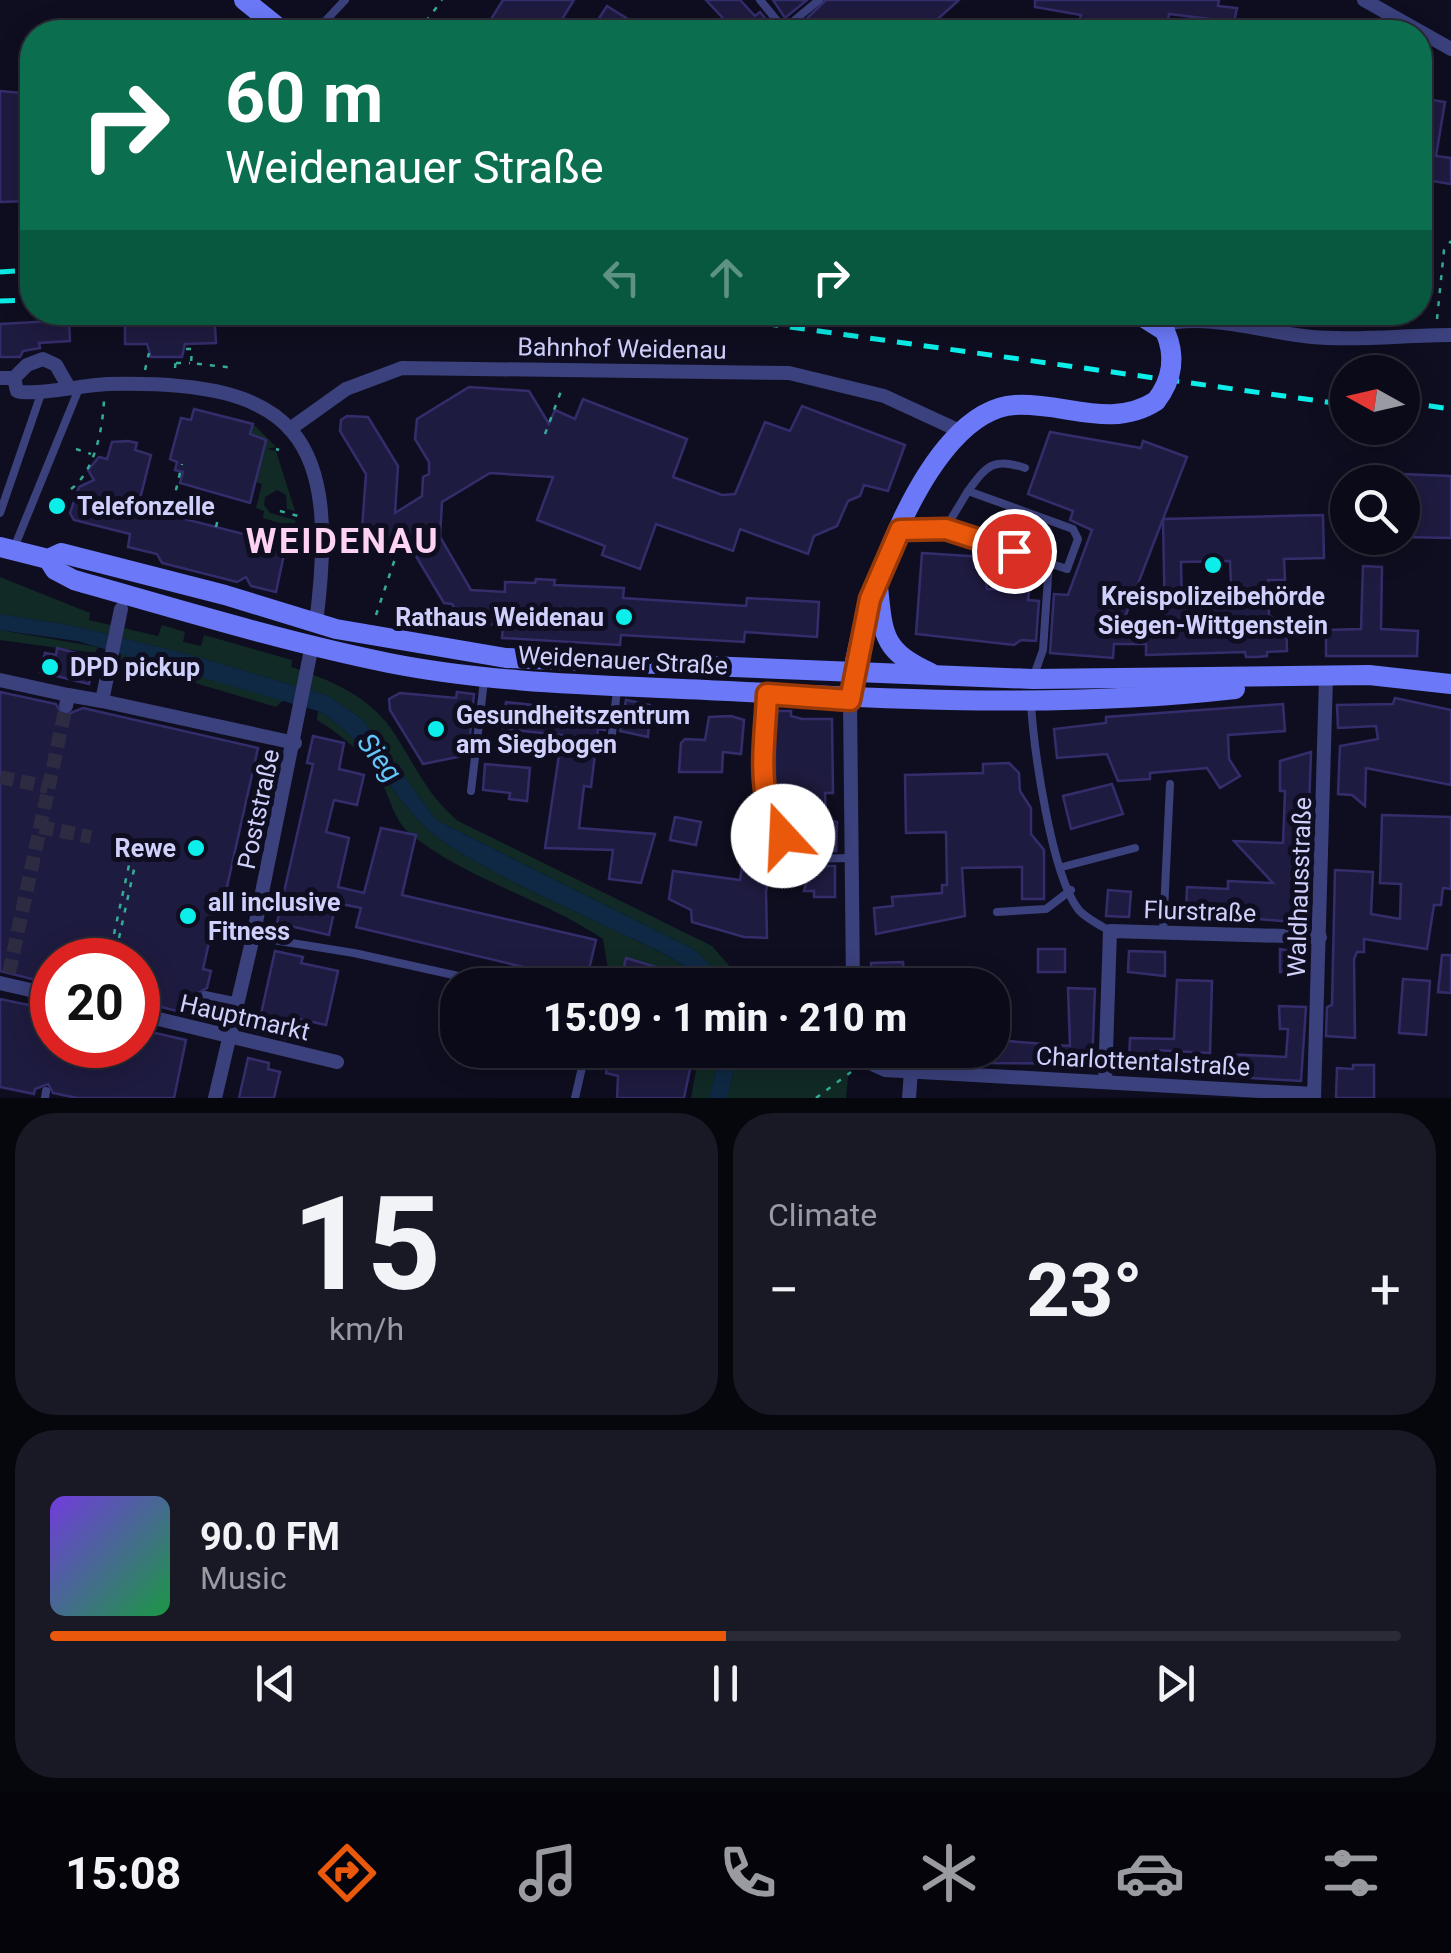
<!DOCTYPE html>
<meta charset="utf-8">
<style>
body{margin:0;font-family:Roboto,sans-serif;background:#191825;color:#f1f3f6;height:100vh;display:flex;flex-direction:column;font-size:38px;white-space:nowrap}
*{box-sizing:border-box;margin:0}
p{font-size:32px;color:#9a9aa2}
.icon{flex:none;width:55px;height:55px;fill:none;stroke:currentColor;stroke-width:2;stroke-linecap:round;stroke-linejoin:round}
.map{position:relative;height:1098px;overflow:hidden}
.side{display:flex;flex-direction:column;gap:15px;padding:15px;background:#06060d;flex:1}
.side>*{flex:none}
.banner{position:absolute;left:20px;top:20px;width:1412px;height:305px;border-radius:40px;box-shadow:0 5px 25px #0003,0 0 0 2px #2b2b37;background:#0b6e4f;color:#fff;overflow:hidden}
.needle{width:65px;rotate:278deg}
.buttons{position:absolute;left:1330px;top:355px;display:grid;gap:20px}
.buttons a{display:grid;place-items:center;width:90px;height:90px;border-radius:50%;background:#0b0a18;box-shadow:0 5px 25px #0003,0 0 0 2px #2b2b37;font-size:50px}
.speed{position:absolute;left:30px;top:938px;display:flex;gap:20px;font-size:50px;font-weight:700;text-align:center}
.speed>*{display:grid;place-content:center;width:130px;height:130px;border-radius:50%;background:#0b0a18;box-shadow:0 5px 25px #0003,0 0 0 2px #2b2b37;line-height:1}
.speed .limit{border:15px solid #d22;background:#fff;color:#111}
.pin{position:absolute;display:grid;place-items:center;width:85px;height:85px;color:#fff;margin:-42px;border:5px solid #fff;border-radius:50%;box-shadow:0 2px 10px #0007}
.me{position:absolute;width:110px;margin:-55px;rotate:340deg;stroke-linejoin:round;filter:drop-shadow(0 0 8px #0008)}
.turn{display:flex;align-items:center;gap:35px;height:210px;padding:0 40px;font-size:45px}
.turn .icon{width:130px;height:130px;stroke-width:2.5}
.turn b{display:block;font-size:70px;line-height:85px}
.lanes{display:flex;align-items:center;height:95px;padding:0 40px;background:#0003;justify-content:center;gap:50px;direction:ltr}
.lanes .off{opacity:.35}
.big{font-size:75px;font-weight:800;line-height:1.1}
.side .widget{flex:1;display:flex;flex-direction:column;justify-content:center;gap:15px;min-width:0;padding:0 35px;border-radius:40px;background:#191825}
.side .dial{align-items:center;gap:0}
.dial b{font-size:130px;line-height:1}
.song{display:flex;align-items:center;gap:30px}
.cover{width:120px;height:120px;border-radius:15px;background:linear-gradient(135deg,hsl(260 70% 55%),hsl(140 70% 35%))}
.played{height:10px;border-radius:5px;background:linear-gradient(90deg,#ea580c 50%,#2b2b37 50%)}
.keys{display:flex;justify-content:space-around;direction:ltr}
.heat{display:flex;justify-content:space-between;align-items:center;font-size:55px;direction:ltr}
.side .tiles{flex:1;display:grid;gap:15px;grid-template-columns:1fr 1fr}
.widget:last-child{grid-column:span 2}
.trip{position:absolute;left:440px;top:968px;width:570px;height:100px;border-radius:40px;background:#0b0a18;box-shadow:0 5px 25px #0003,0 0 0 2px #2b2b37;font-weight:800;line-height:100px;text-align:center}
.dock{display:flex;height:160px;justify-content:space-around;align-items:center;background:#04040a;color:#9a9aa2}
.dock .icon{width:70px;height:70px}
.dock .selected{color:#ea580c}
.dock b{font-size:45px;color:#f1f3f6}
.map>svg:first-child{display:block}
.green{fill:#112a26}
.water{fill:#0f2944}
.building{fill:#1e1b40;stroke:#332e6b;stroke-width:2.5;fill-rule:evenodd}
.lines{fill:none;stroke-linecap:round;stroke-linejoin:round}
.street-tunnel{stroke:#2c2b41;stroke-width:14;stroke-dasharray:14 7;stroke-linecap:butt}
.path{stroke:#34ad97;stroke-width:2.5;stroke-dasharray:5 8;stroke-linecap:butt}
.lane{stroke:#3b417d;stroke-width:8}
.street{stroke:#3b417d;stroke-width:14}
.secondary{stroke:#6b79f8;stroke-width:20}
.rail{stroke:#0beee9;stroke-width:5;stroke-dasharray:15 12;stroke-linecap:butt}
.secondary-bridge{stroke:#6b79f8;stroke-width:20}
.route-casing{stroke:#983908;stroke-width:25}
.route{stroke:#ea580c;stroke-width:18}
.poi-dot{fill:#0beee9;stroke:#0f0e20;stroke-width:4}
.labels{text-anchor:middle;stroke-width:10;stroke-linejoin:round;paint-order:stroke}
.street-label{font-size:25px;fill:#d0d0fd;stroke:#0f0e20}
.poi-label{font-size:25px;font-weight:bold;fill:#d0d0fd;stroke:#0f0e20;text-anchor:start}
.water-label{font-size:28px;font-style:italic;fill:#63c5f8;stroke:#0f0e20}
.district-label{font-size:35px;font-weight:bold;letter-spacing:2.5px;fill:#fdd2f2;stroke:#0f0e20}
</style>
<div class="map">
<svg width="1451" height="1098" viewBox="0 0 1451 1098">
<rect width="100%" height="100%" fill="#0f0e20"/>
<g class="green">
<polygon points="253,424 276,447 267,449 276,451 295,511 287,509 286,495 277,490 265,497 264,505 270,513 295,520 296,528 263,518 264,511 256,508 262,484 255,482 266,440 250,435"/>
<path d="M0,577L90,613L89,620L158,636L162,625L185,632L183,642L201,646L204,635L292,660L291,667C327,679 366,694 390,727C415,763 423,791 458,821L712,946L746,985H730L695,950L436,820L362,719L329,696L188,654L74,626L0,614Z"/>
<polygon points="0,630 98,647 95,653 0,640"/>
<polygon points="121,653 284,699 276,707 120,661"/>
<path d="M318,711C375,743 391,805 444,842C499,879 563,905 622,934C650,947 685,962 707,985L610,981L603,939C541,897 465,880 407,831C394,819 390,798 382,783C364,754 346,738 317,720Z"/>
<polygon points="700,1050 722,1050 709,1098 691,1098"/>
<polygon points="739,1050 849,1067 846,1098 727,1098"/>
</g>
<g class="water">
<path d="M0,614L74,626L188,654L329,696L362,719L436,820L695,950L730,985H707C685,962 651,947 622,934C563,905 499,879 444,842C391,805 375,743 318,711L77,641L0,630Z"/>
<polygon points="722,1050 739,1050 727,1098 709,1098"/>
</g>
<g class="building">
<polygon points="503,0 574,0 554,32 483,32"/>
<polygon points="706,0 740,0 755,16 760,12 774,29 736,32"/>
<polygon points="773,0 807,0 785,18"/>
<polygon points="826,0 959,0 923,32 802,32 798,27"/>
<polygon points="1035,0 1219,0 1218,6 1237,8 1234,22 1169,14 1166,32 1137,32 1079,23 1081,15 1035,7"/>
<polygon points="607,6 649,32 590,32"/>
<polygon points="0,91 32,94 32,201 0,202"/>
<polygon points="1420,98 1445,102 1436,156 1451,158 1451,184 1432,181 1427,213 1420,212"/>
<polygon points="125,312 214,312 216,343 185,344 182,357 151,357 147,344 125,344"/>
<polygon points="69,320 70,341 39,343 40,348 23,351 20,357 0,357 0,324"/>
<polygon points="469,387 529,391 549,424 555,410 575,419 583,399 687,439 673,477 722,495 735,494 765,422 790,431 802,406 905,445 888,491 864,485 860,496 848,501 837,526 814,536 808,554 740,529 733,551 656,524 640,569 602,555 605,546 537,520 553,477 490,473 442,502 440,537 471,590 505,592 505,582 535,583 536,579 555,580 554,585 624,588 623,598 746,606 747,598 819,602 817,637 745,632 744,642 621,635 620,645 502,638 503,625 463,622 452,604 444,603 404,536 367,554 361,543 366,474 340,431 341,420 347,416 368,417 398,466 395,513 422,496 423,477 429,474 429,462 415,439 417,419"/>
<polygon points="194,409 253,424 250,434 266,440 250,503 180,483 183,472 175,470 177,462 170,459 181,418 191,420"/>
<path d="M1050,432L1141,448L1143,441L1187,457L1122,625L1165,624L1163,519L1323,515L1324,558L1284,559L1285,580H1268L1269,616L1286,621L1287,651L1267,652V656L1256,657H1246L1245,652L1146,655V644H1114L1113,658L1050,653L1054,594L1068,595L1092,530L1070,520L1073,511L1028,494ZM1230,561L1232,606L1182,607L1181,562Z"/>
<polygon points="128,441 137,443 135,450 151,455 138,507 286,545 276,592 251,586 246,577 237,582 162,563 157,554 128,547 130,534 74,520 70,513 79,487 94,480 88,470 99,457 107,459 112,442"/>
<polygon points="1402,474 1451,476 1451,538 1402,537"/>
<polygon points="922,553 984,557 987,589 1029,591 1028,600 1039,601 1036,641 1021,640 1014,645 916,634"/>
<polygon points="1363,566 1382,567 1381,629 1418,631 1417,656 1326,656 1326,630 1361,629"/>
<polygon points="57,648 95,658 89,684 40,672 45,653 56,655"/>
<polygon points="0,692 56,704 63,716 83,708 258,748 222,909 217,907 203,969 211,971 207,988 198,993 203,1002 200,1017 138,1001 138,960 113,960 114,945 107,938 95,942 92,960 52,960 52,984 0,971"/>
<polygon points="457,692 474,694 468,755 423,764 390,710 389,699 400,693 456,698"/>
<polygon points="1395,698 1451,710 1451,785 1366,768 1365,806 1352,795 1338,794 1340,746 1378,739 1376,726 1338,728 1337,705 1393,704"/>
<polygon points="626,700 650,705 648,737 620,731"/>
<polygon points="506,702 607,713 605,730 598,729 591,787 584,786 579,828 655,834 641,883 609,879 613,850 545,848 562,735 503,729"/>
<polygon points="1283,704 1285,731 1228,735 1229,759 1240,776 1220,788 1207,768 1150,773 1150,779 1118,781 1107,754 1057,758 1054,729 1106,723 1106,717"/>
<polygon points="775,711 791,711 791,716 802,719 832,719 833,793 825,793 826,820 837,822 836,851 811,851 809,803 779,802 775,791"/>
<polygon points="731,716 744,720 741,754 723,752 722,772 679,772 681,743 685,739 705,740 709,717"/>
<polygon points="313,736 344,743 339,769 364,775 357,805 334,800 326,832 349,838 338,887 364,893 381,828 416,835 402,895 596,940 586,982 356,927 361,908 336,903 329,935 277,923 313,764 307,763"/>
<polygon points="1311,752 1305,923 1186,913 1187,887 1228,889 1228,881 1273,883 1234,841 1283,843 1285,791 1280,791 1280,761"/>
<polygon points="1009,763 1019,773 1020,791 1031,808 1031,834 1044,850 1044,899 1022,899 1022,867 962,868 965,916 876,934 874,908 893,906 892,897 942,893 942,885 947,885 946,832 906,833 905,775 983,773 983,764"/>
<polygon points="485,764 530,768 527,801 509,799 510,793 483,790"/>
<polygon points="1112,784 1123,814 1071,829 1063,796"/>
<polygon points="1382,815 1451,817 1451,889 1443,888 1441,905 1434,905 1427,949 1364,939 1364,952 1357,952 1354,959 1355,1038 1326,1036 1327,1007 1332,1005 1335,870 1373,872 1371,914 1400,919 1401,884 1380,883"/>
<polygon points="675,817 701,822 696,845 670,840"/>
<polygon points="749,821 771,824 775,835 766,892 767,938 744,937 692,922 691,910 669,899 673,871 740,880"/>
<polygon points="811,866 835,866 835,897 814,897 814,891 804,891"/>
<polygon points="1108,890 1131,892 1129,917 1106,916"/>
<rect x="1038" y="949" width="27" height="23"/>
<polygon points="1280,949 1306,954 1306,973 1280,972"/>
<polygon points="275,951 303,957 301,963 338,971 326,1025 290,1017 285,1039 257,1032"/>
<polygon points="1129,951 1165,952 1165,976 1128,972"/>
<polygon points="1442,955 1451,955 1451,993 1438,992"/>
<polygon points="626,958 663,969 660,981 623,971"/>
<polygon points="903,962 904,978 897,978 897,985 872,985 871,963"/>
<polygon points="839,967 840,985 811,985 811,968"/>
<polygon points="1403,979 1430,981 1426,1035 1399,1033"/>
<polygon points="1177,980 1212,981 1210,1053 1153,1050 1152,1065 1129,1065 1130,1038 1174,1039"/>
<polygon points="1068,988 1095,989 1092,1064 984,1063 985,1050 992,1050 992,1034 1008,1035 1008,1041 1070,1046"/>
<polygon points="0,999 52,1010 52,1045 138,1045 138,1029 186,1040 174,1098 77,1098 53,1093 48,1084 35,1089 34,1094 0,1087"/>
<polygon points="1279,1006 1306,1007 1301,1081 1234,1077 1234,1070 1225,1069 1226,1054 1286,1057 1288,1029 1280,1029"/>
<polygon points="611,1050 694,1050 684,1098 617,1098 618,1076 606,1073"/>
<polygon points="248,1058 269,1063 268,1069 280,1072 274,1098 239,1098"/>
<polygon points="1353,1065 1374,1065 1374,1098 1336,1098 1337,1068 1353,1069"/>
</g>
<g class="lines">
<g class="street-tunnel">
<polyline points="0,777 48,787"/>
<polyline points="40,827 91,837"/>
<polyline points="9,973 66,706"/>
</g>
<g class="path">
<polyline points="418,32 442,0"/>
<polyline points="1437,319 1444,250 1451,241"/>
<polyline points="186,349 192,349 191,363 235,368"/>
<polyline points="176,363 190,363"/>
<polyline points="175,368 176,357"/>
<polyline points="145,370 149,353"/>
<polyline points="545,434 563,386"/>
<polyline points="76,449 91,454"/>
<polyline points="276,449 279,450"/>
<path d="M71,489C95,471 103,428 104,399"/>
<polyline points="173,503 182,464"/>
<polyline points="280,511 298,516"/>
<polyline points="216,527 219,515"/>
<polyline points="376,615 401,541"/>
<polyline points="114,934 129,865"/>
<polyline points="119,938 135,865"/>
<polyline points="816,1098 851,1072"/>
</g>
<g class="lane">
<polyline points="760,0 784,29 819,0"/>
<polyline points="315,32 345,0"/>
<path d="M968,491C987,465 994,457 1025,468"/>
<polyline points="0,513 42,391"/>
<polyline points="900,530 945,529 1067,569 1078,539 1073,529 968,491 945,529"/>
<polyline points="14,548 80,386"/>
<polyline points="1034,675 1043,650 1049,563"/>
<polyline points="767,694 767,791 788,850 808,859 851,858"/>
<path d="M1031,704C1034,750 1051,873 1078,909C1085,918 1100,925 1110,931"/>
<polyline points="611,743 617,690"/>
<polyline points="471,791 484,681"/>
<polyline points="1062,867 1135,848"/>
<polyline points="997,912 1046,909 1071,890"/>
<polyline points="1163,932 1170,784"/>
<polyline points="254,937 354,953 499,985"/>
<polyline points="205,995 239,1002"/>
<polyline points="45,1098 46,1091"/>
<polyline points="575,1098 586,1050"/>
</g>
<g class="street">
<polyline points="1364,0 1451,49"/>
<path d="M1159,325C1210,313 1261,332 1312,337C1358,341 1405,335 1451,335"/>
<polyline points="0,378 14,378 27,365 43,359 56,365 68,386"/>
<path d="M14,378L17,391C33,396 85,385 107,384C299,379 340,437 316,623"/>
<polyline points="290,429 346,389 402,368 789,373 884,396 960,431"/>
<polyline points="0,680 68,695"/>
<polyline points="850,700 853,985"/>
<polyline points="102,701 295,743"/>
<polyline points="66,706 68,695 102,701 121,609"/>
<polyline points="102,960 104,948"/>
<polyline points="0,983 52,995"/>
<polyline points="142,1015 337,1062"/>
<polyline points="857,1050 861,1059 885,1070 1313,1094"/>
<polyline points="1105,1081 1110,931 1320,937"/>
<polyline points="215,1098 253,937 312,645"/>
<polyline points="909,1098 911,1071"/>
<polyline points="1314,1098 1326,677"/>
</g>
<g class="secondary">
<polyline points="244,0 284,32"/>
<polyline points="1135,312 1165,331"/>
<polyline points="0,547 48,559 61,553 225,595 336,629 506,658 1033,679 1369,675 1451,684"/>
<path d="M48,559L55,570L74,580C177,609 285,642 389,663C500,685 615,685 728,691C897,700 1066,708 1235,689"/>
<path d="M878,587C883,636 883,651 931,673"/>
<path d="M851,686C860,611 925,410 1015,405C1064,402 1111,430 1156,401"/>
</g>
<g class="rail">
<polyline points="0,272 32,270"/>
<polyline points="0,301 32,300"/>
<polyline points="683,312 1348,405"/>
<polyline points="1402,402 1451,409"/>
</g>
<path class="secondary-bridge" d="M1156,401C1173,379 1176,356 1165,331"/>
</g>
<g class="lines">
<defs>
<path id="route" d="M783,836C780,824 773,817 769,807C758,775 766,728 767,694L850,700L870,599L900,530L946,529L1014,551"/>
</defs>
<use href="#route" class="route-casing"/>
<use href="#route" class="route"/>
</g>
<g class="poi-dot">
<circle cx="57" cy="506" r="10"/>
<circle cx="1213" cy="565" r="10"/>
<circle cx="624" cy="617" r="10"/>
<circle cx="50" cy="667" r="10"/>
<circle cx="436" cy="729" r="10"/>
<circle cx="196" cy="848" r="10"/>
<circle cx="188" cy="916" r="10"/>
</g>
<g class="labels">
<g class="street-label">
<text transform="translate(622 348) rotate(1)" y="9">Bahnhof Weidenau</text>
<text transform="translate(623 660) rotate(3)" y="9">Weidenauer Straße</text>
<text transform="translate(258 809) rotate(-78)" y="9">Poststraße</text>
<text transform="translate(1299 887) rotate(-88)" y="9">Waldhausstraße</text>
<text transform="translate(1200 911) rotate(2)" y="9">Flurstraße</text>
<text transform="translate(245 1017) rotate(13)" y="9">Hauptmarkt</text>
<text transform="translate(1143 1061) rotate(3)" y="9">Charlottentalstraße</text>
</g>
<g class="poi-label">
<text x="77" y="515">Telefonzelle</text>
<text x="1213" y="605" text-anchor="middle">Kreispolizeibehörde<tspan x="1213" dy="29">Siegen-Wittgenstein</tspan></text>
<text x="604" y="626" text-anchor="end">Rathaus Weidenau</text>
<text x="70" y="676">DPD pickup</text>
<text x="456" y="724">Gesundheitszentrum<tspan x="456" dy="29">am Siegbogen</tspan></text>
<text x="176" y="857" text-anchor="end">Rewe</text>
<text x="208" y="911">all inclusive<tspan x="208" dy="29">Fitness</tspan></text>
</g>
<g class="water-label">
<text transform="translate(380 757) rotate(52)" y="10">Sieg</text>
</g>
<g class="district-label">
<text x="343" y="553">WEIDENAU</text>
</g>
</g>
</svg>
<div class="buttons">
<a><svg class="needle" viewBox="-14 -14 28 28"><path d="M0-13l5 13h-10z" fill="#e53935"/><path d="M0 13l5-13h-10z" fill="#9a9aa2"/></svg></a>
<a><svg class="icon" aria-label="search" viewBox="0 0 24 24"><circle cx="10" cy="10" r="6"/><path d="M15 15l6 6"/></svg></a>
</div>
<div class="speed"><div class="limit">20</div></div>
<div class="pin" style="left:1014px;top:551px;background:#d93025"><svg class="icon" aria-label="arrive" viewBox="0 0 24 24"><path d="M6 21V4h12l-3 4 3 4H6"/></svg></div>
<svg class="me" style="left:783px;top:836px" viewBox="-20 -20 40 40"><circle r="19" fill="#fff"/><path d="M0-13L10 11 0 6-10 11z" fill="#ea580c"/></svg>
<div class="trip">15:09 · 1 min · 210 m</div>
<div class="banner">
<div class="turn"><svg class="icon" aria-label="right" viewBox="0 0 24 24"><path d="M7 20v-9h11M14 6l5 5-5 5"/></svg><div><b>60 m</b>Weidenauer Straße</div></div>
<div class="lanes"><svg class="icon off" aria-label="left" viewBox="0 0 24 24"><path d="M17 20v-9H6M10 6l-5 5 5 5"/></svg><svg class="icon off" aria-label="ahead" viewBox="0 0 24 24"><path d="M12 20V5M6 11l6-6 6 6"/></svg><svg class="icon" aria-label="right" viewBox="0 0 24 24"><path d="M7 20v-9h11M14 6l5 5-5 5"/></svg></div>
</div>
</div>
<section class="side">
<div class="tiles">
<div class="widget dial"><b>15</b><p>km/h</p></div>
<div class="widget"><p>Climate</p>
<div class="heat"><a>−</a><b class="big">23°</b><a>+</a></div>
</div>
<div class="widget">
<div class="song"><i class="cover"></i><div><b>90.0 FM</b><p>Music</p></div></div>
<div class="played"></div>
<div class="keys"><svg class="icon" aria-label="previous" viewBox="0 0 24 24"><path d="M18 5L8 12l10 7zM5 5v14"/></svg><svg class="icon" aria-label="pause" viewBox="0 0 24 24"><path d="M8 5v14M16 5v14"/></svg><svg class="icon" aria-label="next" viewBox="0 0 24 24"><path d="M6 5l10 7-10 7zM19 5v14"/></svg></div>
</div>
</div>
</section>
<nav class="dock">
<b>15:08</b>
<svg class="icon selected" aria-label="directions" viewBox="0 0 24 24"><path d="M12 3l9 9-9 9-9-9zM9 14v-3h6M13 9l2 2-2 2"/></svg>
<svg class="icon" aria-label="music" viewBox="0 0 24 24"><path d="M9 18V5l10-2v13"/><circle cx="6" cy="18" r="3"/><circle cx="16" cy="16" r="3"/></svg>
<svg class="icon" aria-label="phone" viewBox="0 0 24 24"><path d="M5 4h4l2 5-3 2q2 4 5 5l2-3 5 2v4C11 20 4 13 5 4z"/></svg>
<svg class="icon" aria-label="climate" viewBox="0 0 24 24"><path d="M12 3v18M4 7l16 10M4 17L20 7"/></svg>
<svg class="icon" aria-label="car" viewBox="0 0 24 24"><path d="M5 17H2v-5l4-1 3-4h7l3 4 3 1v5h-3M9 17h6M6 11h13"/><circle cx="7" cy="17" r="2"/><circle cx="17" cy="17" r="2"/></svg>
<svg class="icon" aria-label="filters" viewBox="0 0 24 24"><path d="M4 7h16M4 17h16"/><circle cx="9" cy="7" r="2"/><circle cx="15" cy="17" r="2"/></svg>
</nav>
